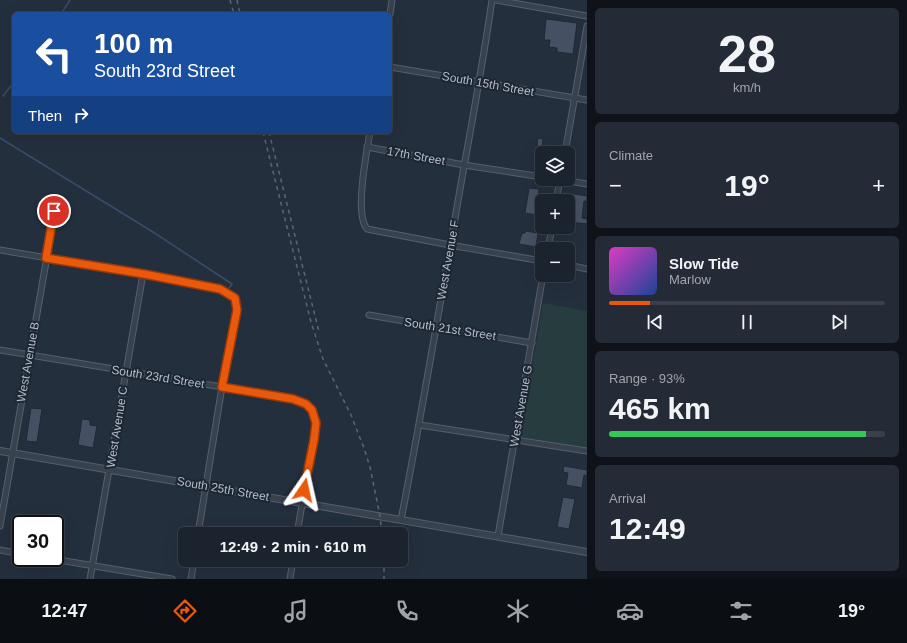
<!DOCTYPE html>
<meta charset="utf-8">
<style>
body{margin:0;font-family:Helvetica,sans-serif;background:#242b36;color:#f1f3f6;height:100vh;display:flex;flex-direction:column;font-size:15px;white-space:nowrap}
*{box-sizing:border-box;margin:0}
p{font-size:13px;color:#a0a4aa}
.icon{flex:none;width:22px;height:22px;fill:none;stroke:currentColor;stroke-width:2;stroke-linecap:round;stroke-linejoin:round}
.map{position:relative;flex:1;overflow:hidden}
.side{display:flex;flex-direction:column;gap:8px;padding:8px;background:#0f1319;width:320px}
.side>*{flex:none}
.hud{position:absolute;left:12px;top:12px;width:380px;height:122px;border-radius:6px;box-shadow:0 4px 16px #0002,0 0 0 1px #39404a;background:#1a4fa0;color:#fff;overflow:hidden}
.fabs{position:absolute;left:535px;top:146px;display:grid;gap:8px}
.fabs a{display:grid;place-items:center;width:40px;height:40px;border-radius:6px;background:#1b232e;box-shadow:0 4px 16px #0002,0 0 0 1px #39404a;font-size:20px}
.speed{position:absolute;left:12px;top:515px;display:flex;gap:8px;font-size:20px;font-weight:700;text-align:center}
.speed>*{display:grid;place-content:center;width:52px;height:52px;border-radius:50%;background:#1b232e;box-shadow:0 4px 16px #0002,0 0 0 1px #39404a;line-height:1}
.speed .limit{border:2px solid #111;border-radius:6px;background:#fff;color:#111}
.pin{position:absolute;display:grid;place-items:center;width:34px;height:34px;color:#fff;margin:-17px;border:2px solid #fff;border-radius:50%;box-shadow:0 1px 4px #0007}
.me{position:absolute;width:44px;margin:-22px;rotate:11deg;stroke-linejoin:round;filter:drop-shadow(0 0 3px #0008)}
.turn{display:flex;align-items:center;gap:14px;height:84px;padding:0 16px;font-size:18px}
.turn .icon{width:52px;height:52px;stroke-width:2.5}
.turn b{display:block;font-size:28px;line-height:34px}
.then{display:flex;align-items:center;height:38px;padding:0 16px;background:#0003;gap:8px;font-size:15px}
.big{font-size:30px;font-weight:800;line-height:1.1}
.side .tile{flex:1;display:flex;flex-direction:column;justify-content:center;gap:6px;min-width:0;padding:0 14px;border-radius:6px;background:#242b36}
.side .dial{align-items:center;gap:0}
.dial b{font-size:52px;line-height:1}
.song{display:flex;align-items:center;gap:12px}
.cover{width:48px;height:48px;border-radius:6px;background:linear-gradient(135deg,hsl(310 70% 55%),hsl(220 70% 35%))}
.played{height:4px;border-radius:2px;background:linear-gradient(90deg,#ea580c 15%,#39404a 15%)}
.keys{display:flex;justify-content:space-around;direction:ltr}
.heat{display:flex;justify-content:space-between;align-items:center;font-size:22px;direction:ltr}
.charge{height:6px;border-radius:3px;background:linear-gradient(90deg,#34c759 93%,#39404a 0)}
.trip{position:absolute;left:178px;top:527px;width:230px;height:40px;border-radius:6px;background:#1b232e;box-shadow:0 4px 16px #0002,0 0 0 1px #39404a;font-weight:800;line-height:40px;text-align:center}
.tabs{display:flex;height:64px;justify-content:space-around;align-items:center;background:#0b0e12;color:#a0a4aa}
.tabs .icon{width:28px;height:28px}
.tabs .current{color:#ea580c}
.tabs b{font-size:18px;color:#f1f3f6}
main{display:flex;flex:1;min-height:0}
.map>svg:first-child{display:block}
.green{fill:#263c3f}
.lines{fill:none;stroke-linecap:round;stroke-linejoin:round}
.stream{stroke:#394c67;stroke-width:1.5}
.building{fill:#455162;stroke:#1f2835}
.minor-casing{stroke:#565f6c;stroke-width:7}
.tertiary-casing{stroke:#565f6c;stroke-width:8}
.minor{stroke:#38414e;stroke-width:5}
.tertiary{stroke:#38414e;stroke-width:6}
.rail{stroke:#5a6575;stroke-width:1.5;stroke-dasharray:4 4;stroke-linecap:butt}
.route-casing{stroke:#983908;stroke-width:10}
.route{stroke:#ea580c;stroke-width:7}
.labels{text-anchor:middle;stroke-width:4;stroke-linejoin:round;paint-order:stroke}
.street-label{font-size:12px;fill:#b4bcc9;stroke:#1d2633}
</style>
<main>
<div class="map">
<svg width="587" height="579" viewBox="0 0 587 579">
<rect width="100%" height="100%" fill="#242f3e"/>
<polygon class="green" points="543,303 587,311 587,449 520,437"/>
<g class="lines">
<g class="stream">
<polyline points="61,14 70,0"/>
<polyline points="3,96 14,82"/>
<polyline points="0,138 153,232 232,284 229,288"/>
</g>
</g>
<g class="building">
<polygon points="546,19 577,23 573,54 557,52 557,48 549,47 550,40 544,40"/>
<polygon points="538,138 543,139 541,155 542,155 542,167 534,166"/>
<polygon points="529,188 539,189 536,215 525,213"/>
<polygon points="568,193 587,196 587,201 584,201 582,218 587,219 587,224 568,222"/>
<polygon points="525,231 538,233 536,247 519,244 522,233 525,233"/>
<polygon points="31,408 42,409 37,442 26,441"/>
<polygon points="82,419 90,420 90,425 97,426 93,448 78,445"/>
<polygon points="564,466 587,470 587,476 584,475 582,488 566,485 568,473 563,472"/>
<polygon points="563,497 575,499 569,529 557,527"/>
</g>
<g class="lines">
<defs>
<g id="minor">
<polyline points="496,0 587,16"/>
<polyline points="390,14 392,0"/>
<polyline points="390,67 587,100"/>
<path d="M370,132C367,151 354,214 367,229L450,245L542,261"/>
<polyline points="367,147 464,165 542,177"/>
<polyline points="565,153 587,26"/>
<polyline points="558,179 587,184"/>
<polyline points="556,201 560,179"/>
<polyline points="548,249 552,227"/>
<polyline points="0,250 143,274 220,289 235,298 237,310 222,387 198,534"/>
<polyline points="568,265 587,269"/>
<polyline points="369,315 532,343"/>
<path d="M0,350L293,399C308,405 311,407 316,423L297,534"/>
<polyline points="420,425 587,451"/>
<path d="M401,520C420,423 436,327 453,230C466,153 481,77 492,0"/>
<polyline points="0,526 57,199"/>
<polyline points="498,536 543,275"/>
<polyline points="0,550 21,554"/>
<polyline points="47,558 172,579"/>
<polyline points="90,579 143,274"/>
<polyline points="191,579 194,560"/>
<polyline points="290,579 293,560"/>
</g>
<polyline id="tertiary" points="0,451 587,552"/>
</defs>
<use href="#minor" class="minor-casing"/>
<use href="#tertiary" class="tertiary-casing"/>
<use href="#minor" class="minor"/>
<use href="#tertiary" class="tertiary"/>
<g class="rail">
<polyline points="230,0 234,14"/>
<polyline points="237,0 240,14"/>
<polyline points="263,132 311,322 323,359 351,415 364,448 370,467 380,516 382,534"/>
<polyline points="269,132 319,332"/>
<polyline points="384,560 384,579"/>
</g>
</g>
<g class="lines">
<defs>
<polyline id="route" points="54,211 46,258 144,274 220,289 235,298 237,310 222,387 293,399 306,404 312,410 316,423 314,440 304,490"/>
</defs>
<use href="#route" class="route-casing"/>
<use href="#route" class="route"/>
</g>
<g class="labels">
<g class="street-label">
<text transform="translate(488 84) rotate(10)" y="4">South 15th Street</text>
<text transform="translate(416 156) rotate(10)" y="4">17th Street</text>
<text transform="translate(448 260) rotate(-80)" y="4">West Avenue F</text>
<text transform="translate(450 329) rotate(9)" y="4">South 21st Street</text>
<text transform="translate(28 362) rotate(-80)" y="4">West Avenue B</text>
<text transform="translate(158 377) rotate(9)" y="4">South 23rd Street</text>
<text transform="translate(521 406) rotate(-80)" y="4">West Avenue G</text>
<text transform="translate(117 427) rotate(-81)" y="4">West Avenue C</text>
<text transform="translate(223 489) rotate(10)" y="4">South 25th Street</text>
</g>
</g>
</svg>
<div class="fabs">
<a><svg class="icon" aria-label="layers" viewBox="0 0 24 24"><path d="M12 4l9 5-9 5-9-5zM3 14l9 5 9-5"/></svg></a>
<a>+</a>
<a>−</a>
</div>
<div class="speed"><div class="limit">30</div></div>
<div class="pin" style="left:54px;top:211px;background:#d93025"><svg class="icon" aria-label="arrive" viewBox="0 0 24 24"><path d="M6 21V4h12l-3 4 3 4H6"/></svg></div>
<svg class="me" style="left:304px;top:490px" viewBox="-20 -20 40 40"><path d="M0-17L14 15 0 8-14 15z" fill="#ea580c" stroke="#fff" stroke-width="4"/></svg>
<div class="trip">12:49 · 2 min · 610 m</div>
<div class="hud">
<div class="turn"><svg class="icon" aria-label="left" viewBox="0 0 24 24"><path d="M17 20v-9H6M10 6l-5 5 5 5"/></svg><div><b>100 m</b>South 23rd Street</div></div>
<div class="then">Then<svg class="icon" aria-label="right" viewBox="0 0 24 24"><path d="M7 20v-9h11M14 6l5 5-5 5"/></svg></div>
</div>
</div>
<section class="side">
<div class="tile dial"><b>28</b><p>km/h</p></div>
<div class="tile"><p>Climate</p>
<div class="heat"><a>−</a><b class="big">19°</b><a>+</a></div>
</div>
<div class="tile">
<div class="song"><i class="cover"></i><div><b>Slow Tide</b><p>Marlow</p></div></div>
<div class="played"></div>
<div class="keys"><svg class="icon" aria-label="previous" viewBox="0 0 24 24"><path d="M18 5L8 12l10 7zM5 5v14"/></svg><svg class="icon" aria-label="pause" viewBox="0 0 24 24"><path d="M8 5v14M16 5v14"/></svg><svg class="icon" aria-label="next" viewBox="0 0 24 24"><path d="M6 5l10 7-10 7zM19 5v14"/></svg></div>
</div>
<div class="tile"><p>Range · 93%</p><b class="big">465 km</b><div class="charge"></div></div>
<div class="tile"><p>Arrival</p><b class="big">12:49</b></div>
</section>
</main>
<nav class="tabs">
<b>12:47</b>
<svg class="icon current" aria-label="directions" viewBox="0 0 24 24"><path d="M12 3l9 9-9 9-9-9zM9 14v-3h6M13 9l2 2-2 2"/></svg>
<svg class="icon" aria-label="music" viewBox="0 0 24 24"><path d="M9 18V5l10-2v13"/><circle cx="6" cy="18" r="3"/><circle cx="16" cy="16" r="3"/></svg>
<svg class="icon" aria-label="phone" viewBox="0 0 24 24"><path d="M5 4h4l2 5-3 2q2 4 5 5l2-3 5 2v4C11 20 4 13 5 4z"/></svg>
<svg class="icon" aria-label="climate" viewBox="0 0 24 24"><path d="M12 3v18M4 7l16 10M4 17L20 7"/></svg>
<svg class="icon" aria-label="car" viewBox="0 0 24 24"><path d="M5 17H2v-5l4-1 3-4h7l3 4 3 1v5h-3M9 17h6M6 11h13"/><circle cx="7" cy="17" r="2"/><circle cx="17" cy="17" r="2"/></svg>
<svg class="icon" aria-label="filters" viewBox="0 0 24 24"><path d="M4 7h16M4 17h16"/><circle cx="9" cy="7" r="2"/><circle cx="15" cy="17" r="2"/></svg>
<b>19°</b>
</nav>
